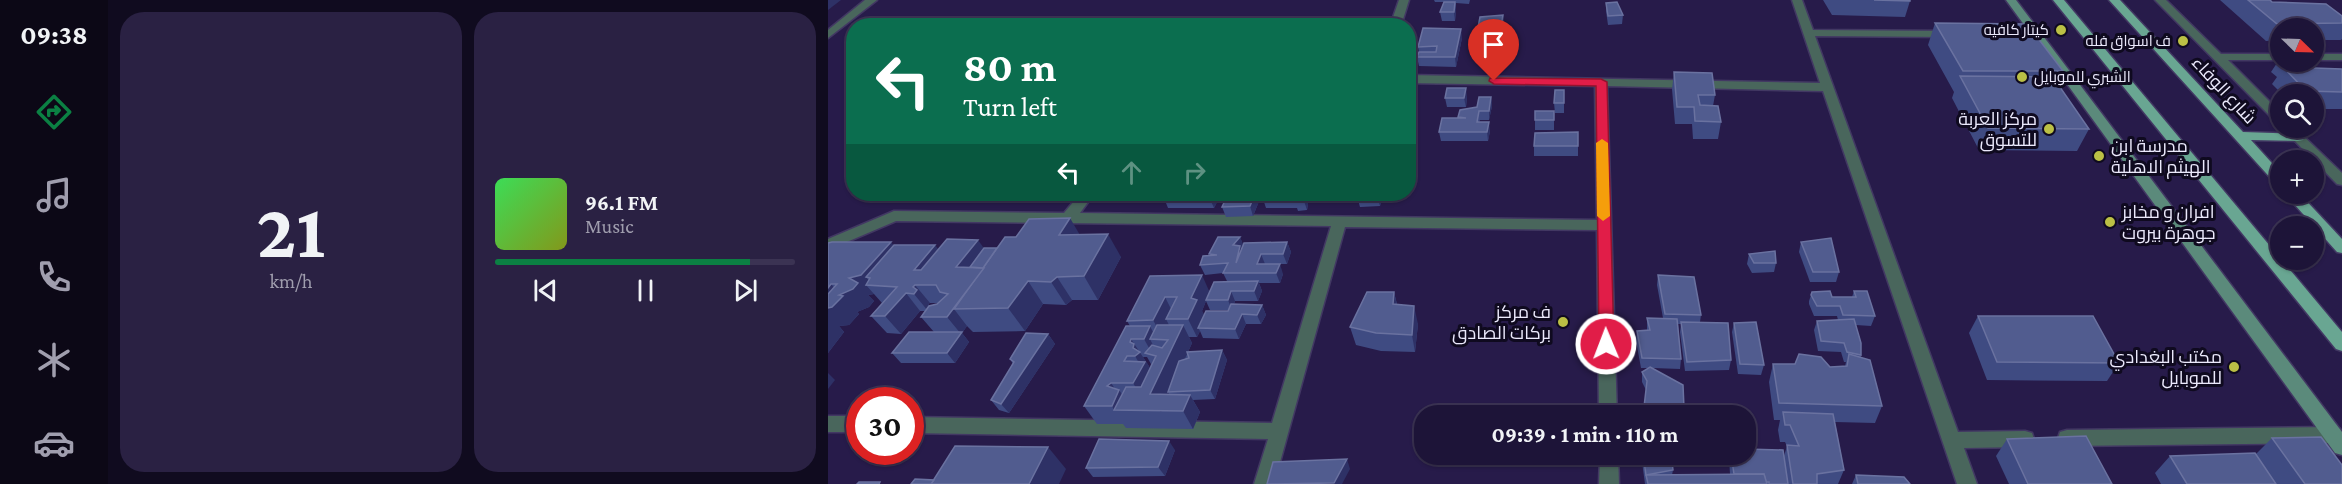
<!DOCTYPE html>
<meta charset="utf-8">
<style>
body{margin:0;font-family:"Crimson Pro",Cairo,serif;background:#2a2143;color:#f1f3f6;height:100vh;display:flex;flex-direction:column;font-size:22px;white-space:nowrap}
*{box-sizing:border-box;margin:0}
p{font-size:20px;color:#a09eae}
.icon{flex:none;width:33px;height:33px;fill:none;stroke:currentColor;stroke-width:2;stroke-linecap:round;stroke-linejoin:round}
.map{position:relative;flex:1;overflow:hidden}
.side{display:flex;flex-direction:column;gap:12px;padding:12px;background:#100b1f;width:720px}
.side>*{flex:none}
.banner{position:absolute;left:18px;top:18px;width:570px;height:183px;border-radius:24px;box-shadow:0 2px 4px #0004,0 0 0 2px #3b3353;background:#0b6e4f;color:#fff;overflow:hidden}
.needle{width:39px;rotate:113deg}
.buttons{position:absolute;left:1442px;top:18px;display:grid;gap:12px}
.buttons a{display:grid;place-items:center;width:54px;height:54px;border-radius:50%;background:#1d1438;box-shadow:0 2px 4px #0004,0 0 0 2px #3b3353;font-size:30px}
.speed{position:absolute;left:18px;top:387px;display:flex;gap:12px;font-size:30px;font-weight:700;text-align:center}
.speed>*{display:grid;place-content:center;width:78px;height:78px;border-radius:50%;background:#1d1438;box-shadow:0 2px 4px #0004,0 0 0 2px #3b3353;line-height:1}
.speed .limit{border:9px solid #d22;background:#fff;color:#111}
.pin{position:absolute;display:grid;place-items:center;width:51px;height:51px;color:#fff;margin:-62px -26px;border-radius:50% 50% 50% 0;rotate:-45deg;box-shadow:0 0 6px #0007}
.pin .icon{rotate:45deg}
.me{position:absolute;width:66px;margin:-33px;rotate:359deg;stroke-linejoin:round;filter:drop-shadow(0 0 4px #0008)}
.turn{display:flex;align-items:center;gap:21px;height:126px;padding:0 18px;font-size:27px}
.turn .icon{width:78px;height:78px;stroke-width:2.5}
.turn b{display:block;font-size:42px;line-height:51px}
.lanes{display:flex;align-items:center;height:57px;padding:0 18px;background:#0003;justify-content:center;gap:30px;direction:ltr}
.lanes .off{opacity:.35}
.side .widget{flex:1;display:flex;flex-direction:column;justify-content:center;gap:9px;min-width:0;padding:0 21px;border-radius:24px;background:#2a2143}
.side .dial{align-items:center;gap:0}
.dial b{font-size:78px;line-height:1}
.song{display:flex;align-items:center;gap:18px}
.cover{width:72px;height:72px;border-radius:9px;background:linear-gradient(135deg,hsl(130 70% 55%),hsl(70 70% 35%))}
.played{height:6px;border-radius:3px;background:linear-gradient(90deg,#0b8043 85%,#3b3353 85%)}
.keys{display:flex;justify-content:space-around;direction:ltr}
.side .tiles{flex:1;display:grid;gap:12px;grid-template-columns:repeat(2,1fr)}
.trip{position:absolute;left:586px;top:405px;width:342px;height:60px;border-radius:24px;background:#1d1438;box-shadow:0 2px 4px #0004,0 0 0 2px #3b3353;font-weight:700;line-height:60px;text-align:center}
main{display:flex;flex:1;min-height:0}
.menu{display:flex;flex-direction:column;width:108px;justify-content:space-around;align-items:center;background:#0c0816;color:#a09eae}
.menu .icon{width:42px;height:42px}
.menu .selected{color:#0b8043}
.menu b{font-size:27px;color:#f1f3f6}
.map>svg:first-child{display:block}
.lines{fill:none;stroke-linecap:round;stroke-linejoin:round}
.street-casing{stroke:#423863;stroke-width:3}
.secondary-casing{stroke:#423863;stroke-width:3}
.primary-casing{stroke:#423863;stroke-width:3}
.street{fill:#49665c;fill-rule:evenodd}
.secondary{fill:#5b8a7b;fill-rule:evenodd}
.primary{fill:#69a692;fill-rule:evenodd}
.wall{fill:#3f4b82;fill-rule:evenodd}
.shaded-wall{fill:#2e3166}
.building{fill:#515c8f;stroke:#6a72a0;stroke-width:1.5}
.route{fill:#e11d48;stroke:#92132f;stroke-width:1.5}
.slow{fill:#f59e0b}
.poi-dot{fill:#bbc045;stroke:#0f0a1f;stroke-width:2}
.labels{text-anchor:middle;stroke-width:6;stroke-linejoin:round;paint-order:stroke}
.far-poi-label{font-size:15px;fill:#ebe9fc;stroke:#0f0a1f;text-anchor:end}
.street-label{font-size:18px;fill:#ebe9fc;stroke:#0f0a1f}
.poi-label{font-size:18px;fill:#ebe9fc;stroke:#0f0a1f;text-anchor:end}
</style>
<main>
<nav class="menu">
<b>09:38</b>
<svg class="icon selected" aria-label="directions" viewBox="0 0 24 24"><path d="M12 3l9 9-9 9-9-9zM9 14v-3h6M13 9l2 2-2 2"/></svg>
<svg class="icon" aria-label="music" viewBox="0 0 24 24"><path d="M9 18V5l10-2v13"/><circle cx="6" cy="18" r="3"/><circle cx="16" cy="16" r="3"/></svg>
<svg class="icon" aria-label="phone" viewBox="0 0 24 24"><path d="M5 4h4l2 5-3 2q2 4 5 5l2-3 5 2v4C11 20 4 13 5 4z"/></svg>
<svg class="icon" aria-label="climate" viewBox="0 0 24 24"><path d="M12 3v18M4 7l16 10M4 17L20 7"/></svg>
<svg class="icon" aria-label="car" viewBox="0 0 24 24"><path d="M5 17H2v-5l4-1 3-4h7l3 4 3 1v5h-3M9 17h6M6 11h13"/><circle cx="7" cy="17" r="2"/><circle cx="17" cy="17" r="2"/></svg>
</nav>
<section class="side">
<div class="tiles">
<div class="widget dial"><b>21</b><p>km/h</p></div>
<div class="widget">
<div class="song"><i class="cover"></i><div><b>96.1 FM</b><p>Music</p></div></div>
<div class="played"></div>
<div class="keys"><svg class="icon" aria-label="previous" viewBox="0 0 24 24"><path d="M18 5L8 12l10 7zM5 5v14"/></svg><svg class="icon" aria-label="pause" viewBox="0 0 24 24"><path d="M8 5v14M16 5v14"/></svg><svg class="icon" aria-label="next" viewBox="0 0 24 24"><path d="M6 5l10 7-10 7zM19 5v14"/></svg></div>
</div>
</div>
</section>
<div class="map">
<svg width="1514" height="484" viewBox="0 0 1514 484">
<rect width="100%" height="100%" fill="#271b4a"/>
<g class="lines">
<defs>
<g id="street">
<polygon points="37,0 49,0 0,38 0,30"/>
<polygon points="571,0 581,0 573,26 562,26"/>
<polygon points="964,0 974,0 985,30 1123,31 1129,34 1123,37 987,36 1130,432 1197,431 1204,433 1206,439 1204,445 1197,447 1136,448 1149,484 1129,484 995,91 779,86 789,416 771,416 769,230 517,227 446,484 426,484 440,439 82,433 82,417 444,423 503,226 68,221 0,250 0,239 66,211 236,213 252,194 266,194 252,213 769,220 767,86 580,83 580,75 992,83"/>
<polygon points="1327,0 1338,0 1393,54 1452,54 1452,60 1400,60 1452,112 1452,123 1448,122"/>
<rect x="1485" y="54" width="29" height="6"/>
<polygon points="1454,128 1467,128 1514,173 1514,185 1509,184"/>
<rect x="0" y="416" width="32" height="16"/>
<polygon points="1505,427 1512,429 1514,434 1512,441 1505,443 1239,446 1232,444 1230,438 1232,432 1239,430"/>
<polygon points="772,454 790,454 791,484 771,484"/>
</g>
<polygon id="secondary" points="1178,0 1188,0 1514,432 1514,455 1507,453"/>
<g id="primary">
<polygon points="1225,0 1236,0 1514,332 1514,351 1508,349"/>
<polygon points="1281,0 1292,0 1415,132 1475,134 1477,137 1475,140 1470,141 1423,140 1452,172 1452,184 1447,183"/>
<polygon points="1457,194 1472,194 1514,239 1514,253 1509,252"/>
</g>
</defs>
<use href="#street" class="street-casing"/>
<use href="#secondary" class="secondary-casing"/>
<use href="#primary" class="primary-casing"/>
<use href="#street" class="street"/>
<use href="#secondary" class="secondary"/>
<use href="#primary" class="primary"/>
</g>
<g class="wall">
<polygon points="606,0 642,0 641,4 628,3 628,11 627,21 614,21 612,12 616,2 607,2"/>
<polygon points="995,0 1082,0 1082,1 1077,17 1004,15"/>
<polygon points="1392,0 1442,0 1444,2 1514,16 1514,39 1513,40 1485,40 1485,28 1452,28 1452,40 1438,41"/>
<polygon points="778,3 795,15 794,24 780,25 778,11"/>
<polygon points="675,15 676,24 672,47 649,47 648,38"/>
<polygon points="1107,23 1235,71 1229,83 1261,129 1249,151 1151,150 1124,98 1126,92 1100,45"/>
<polygon points="634,38 628,67 591,66 589,57 591,52 590,47"/>
<polygon points="1456,62 1474,62 1477,64 1474,68 1514,69 1514,109 1485,109 1485,94 1454,94 1444,84 1449,77 1443,72 1449,63 1455,63"/>
<polygon points="846,72 887,95 885,106 893,122 890,139 865,139 864,124 847,124 844,89"/>
<polygon points="736,90 736,113 727,113 726,103"/>
<polygon points="639,97 638,107 619,107 617,98"/>
<polygon points="663,97 664,106 661,120 652,120 651,122 662,131 660,141 613,141 611,132 630,118 630,117 649,107"/>
<rect x="707" y="111" width="19" height="19"/>
<polygon points="750,132 750,156 706,156 706,146"/>
<polygon points="339,194 393,194 386,208 340,208 336,198"/>
<polygon points="434,194 425,216 398,217 394,207"/>
<polygon points="475,194 480,204 479,210 470,211 469,208 438,208 435,199"/>
<polygon points="530,194 555,194 552,206 532,207 529,197"/>
<path d="M252,235L293,257L270,300H244L238,305L215,304L197,331L145,332L139,326L134,333L141,342L127,363H73L64,353L106,332L93,317L97,311H92L73,334L59,333L43,316L54,303L46,294L40,295L46,301L41,307L29,312L31,314L21,325L11,326L16,332L0,353V243L66,245L110,249L169,248ZM102,303H111L102,306L100,304Z"/>
<path d="M412,237L415,245L459,242L463,252L459,264H437L455,274L452,283H431L434,291L430,301H407L406,304L434,305L438,315L433,324H418L411,339L375,338L372,331L369,337H361L364,343L360,352L394,350L399,360L387,399L365,400L372,412L365,429L298,428L295,424H269L256,406L302,326L299,321L322,276L381,291L399,281L395,273L377,275L372,265L382,255L381,254ZM378,301L382,310H401L400,311L376,315L374,311ZM315,357H319L323,364L322,368Z"/>
<polygon points="973,242 1011,272 1008,282 982,282 971,252"/>
<polygon points="921,254 948,263 946,272 924,273 919,264"/>
<polygon points="830,275 873,315 872,322 903,360 901,370 857,371 852,332 853,324 850,324 853,359 852,369 825,368 856,408 855,416 810,416 816,415 818,390 814,382 814,372 820,368 813,368 808,341 809,331 819,330 819,318 835,318 829,285"/>
<polygon points="1026,291 1047,316 1043,326 1028,325 1033,355 1033,357 1054,406 1047,423 1007,422 1016,470 1010,484 817,484 813,454 843,454 845,470 844,475 902,474 901,458 901,454 956,456 959,446 957,442 952,442 950,430 952,420 946,420 941,382 945,364 1002,367 1017,366 1018,362 1016,362 1013,352 990,351 986,330 989,321 1010,320 1009,316 986,316 981,304 981,301 984,292 1004,297 1024,297"/>
<polygon points="566,292 569,304 590,324 587,352 553,351 528,345 522,327"/>
<polygon points="1150,316 1291,363 1279,381 1159,380 1141,333"/>
<polygon points="906,323 936,365 933,375 910,374 904,332"/>
<polygon points="220,334 227,344 181,413 171,410 163,400 185,364 182,359"/>
<polygon points="1444,438 1514,484 1333,484 1327,473 1342,456 1428,454"/>
<polygon points="1179,439 1284,484 1181,484 1168,456"/>
<polygon points="347,450 337,476 265,477 258,468"/>
<polygon points="1028,475 1082,484 1024,484"/>
</g>
<g class="shaded-wall">
<polygon points="0,0 13,0 0,10"/>
<polygon points="627,2 628,11 627,21 626,12"/>
<polygon points="675,15 676,24 672,47 671,38"/>
<polygon points="633,29 634,38 628,67 627,57"/>
<polygon points="638,88 639,97 638,107 636,98"/>
<polygon points="663,97 664,106 661,120 661,111"/>
<polygon points="661,122 662,131 660,141 659,132"/>
<polygon points="385,194 393,194 386,208 382,199"/>
<polygon points="427,194 434,194 425,216 422,206"/>
<polygon points="550,194 555,194 552,206 549,196"/>
<polygon points="477,195 480,204 479,210 476,201"/>
<polygon points="242,218 256,242 231,235"/>
<polygon points="280,234 293,257 270,300 256,276"/>
<polygon points="412,237 416,247 408,263 405,245"/>
<polygon points="150,240 163,258 153,270 128,267"/>
<polygon points="63,242 77,260 42,278 38,277 46,286 38,285 46,294 40,295 46,301 41,307 29,312 31,314 21,325 11,326 16,332 0,353 0,288 3,284 12,294 21,278"/>
<polygon points="459,242 463,252 459,264 455,254"/>
<polygon points="107,245 121,263 103,285 86,270"/>
<polygon points="433,254 437,264 433,274 429,264"/>
<polygon points="452,264 455,274 452,283 448,273"/>
<polygon points="156,268 126,309 139,326 134,333 141,342 127,363 119,353 133,334 119,317"/>
<polygon points="374,275 382,293 378,300 378,301 374,311 378,318 370,328 372,331 369,337 360,319 363,298"/>
<polygon points="229,277 244,300 238,305 223,282"/>
<polygon points="200,281 215,304 197,331 180,308"/>
<polygon points="430,281 434,291 430,301 426,291"/>
<polygon points="87,285 102,303 100,304 103,308 100,311 86,294 85,287"/>
<polygon points="403,291 407,301 404,310 400,300"/>
<polygon points="566,292 570,310 565,304"/>
<polygon points="78,293 92,311 73,334 57,316"/>
<polygon points="337,297 346,315 338,319 341,325 335,338 325,320"/>
<polygon points="434,305 438,315 433,324 429,315"/>
<polygon points="586,306 590,324 587,352 584,335"/>
<polygon points="414,314 418,324 411,339 407,329"/>
<polygon points="355,325 364,343 342,392 340,392 341,393 333,412 322,394"/>
<polygon points="322,326 329,340 322,339 328,351 325,355 316,339"/>
<polygon points="220,334 227,344 181,413 173,404"/>
<polygon points="303,339 323,369 316,401 305,383 314,368 307,356 302,342"/>
<polygon points="394,350 399,360 387,399 382,390"/>
<polygon points="0,373 7,380 0,389"/>
<polygon points="283,383 290,393 291,390 303,407 286,410 284,406 279,386"/>
<polygon points="362,395 372,412 365,429 355,411"/>
<polygon points="829,404 828,414 816,416 816,407"/>
<polygon points="847,406 846,416 835,416 836,412"/>
<polygon points="341,441 347,450 337,476 330,467"/>
<polygon points="220,447 238,469 231,484 201,484"/>
<polygon points="519,459 522,469 514,484 507,484 506,483"/>
</g>
<g class="building">
<polygon points="1046,0 1082,0 1082,1"/>
<polygon points="1420,0 1442,0 1444,2 1498,4 1514,16 1514,23 1449,24"/>
<polygon points="616,2 627,2 626,12 612,12"/>
<polygon points="789,2 795,15 780,16 778,3"/>
<polygon points="675,15 671,38 648,38 652,17"/>
<polygon points="1107,23 1199,24 1235,71 1135,71"/>
<polygon points="595,28 633,29 627,57 589,57 591,52 608,52 609,46 590,47"/>
<polygon points="1467,62 1474,62 1477,64 1469,64"/>
<polygon points="1449,63 1462,63 1468,68 1455,67 1455,68"/>
<polygon points="1455,67 1514,69 1514,92 1478,91"/>
<polygon points="846,72 884,73 887,95 870,95 872,105 890,106 893,122 867,121 866,107 849,107"/>
<polygon points="1132,76 1225,77 1261,129 1160,128"/>
<polygon points="619,88 638,88 636,98 617,98"/>
<polygon points="727,90 736,90 736,103 726,103"/>
<polygon points="651,97 663,97 661,111 651,111 649,122 661,122 659,132 611,132 614,118 638,118 630,117 632,110 649,107"/>
<rect x="707" y="111" width="19" height="9"/>
<polygon points="750,132 750,146 706,146 707,133"/>
<polygon points="339,194 385,194 382,199 336,198"/>
<polygon points="400,194 427,194 422,206 394,207"/>
<polygon points="437,194 471,194 477,195 476,201 467,201 466,198 435,199"/>
<polygon points="530,194 550,194 549,196 529,197"/>
<polygon points="242,218 231,235 280,234 256,276 229,277 223,282 200,281 180,308 126,309 177,237 188,237 201,219"/>
<polygon points="390,237 412,237 405,245 412,246 408,263 416,243 459,242 455,254 433,254 429,264 452,264 448,273 395,273 400,263 372,265 375,256 389,255 381,254"/>
<polygon points="1003,238 1011,272 985,272 973,242"/>
<polygon points="119,239 150,240 128,267 156,268 119,317 93,317 101,306 109,304 120,294 112,292 108,285 87,285 85,287 89,290 86,294 78,293 57,316 43,316 69,287 38,285 42,278 38,277 66,245 107,245 86,270 93,270"/>
<polygon points="4,242 63,242 33,275 21,278 30,283 25,289 11,295 15,296 4,307 0,308 0,294 9,284 3,284 0,288 0,243"/>
<polygon points="156,248 169,248 155,268 142,267"/>
<polygon points="947,251 948,263 926,263 921,254"/>
<polygon points="374,275 363,298 369,300 360,319 338,319 349,297 337,297 325,320 299,321 322,276"/>
<polygon points="830,275 866,277 873,315 837,314"/>
<polygon points="430,281 426,291 403,291 400,300 378,300 386,282"/>
<polygon points="1002,291 1004,297 1028,297 1026,291 1039,291 1047,316 1015,315 1012,306 989,306 983,295 984,292"/>
<polygon points="539,292 566,292 565,304 586,306 584,335 548,333 522,327"/>
<polygon points="403,304 434,305 429,315 414,314 407,329 370,328 378,311 400,311"/>
<polygon points="1150,316 1265,316 1291,363 1169,362"/>
<polygon points="819,318 849,319 853,359 814,358 809,331 822,330"/>
<polygon points="1026,319 1033,343 1033,355 1019,352 1016,343 993,341 989,321"/>
<polygon points="853,322 900,323 903,360 859,362"/>
<polygon points="928,322 936,365 912,364 906,323"/>
<polygon points="329,325 355,325 322,394 362,395 355,411 286,410 298,387 313,387 328,356 317,353 324,345 334,348 340,340 322,339"/>
<polygon points="298,326 322,326 316,339 303,339 302,342 306,344 305,348 312,352 307,356 299,356 296,361 317,362 305,383 283,383 279,386 291,390 284,406 256,406"/>
<polygon points="81,332 134,332 119,353 64,353"/>
<polygon points="198,333 220,334 173,404 163,400 186,362 182,359"/>
<polygon points="394,350 382,390 340,392 351,361 361,358 359,352"/>
<polygon points="971,354 993,357 1002,367 1019,366 1021,354 1042,360 1054,406 951,403 945,364 967,364"/>
<polygon points="822,367 855,385 856,408 847,406 836,412 829,404 816,407 819,381 814,372"/>
<polygon points="955,412 1005,414 1016,470 989,474 989,484 965,484 959,445 971,446 962,425 957,425"/>
<polygon points="1258,436 1284,484 1200,484 1179,439"/>
<polygon points="1493,437 1514,465 1514,484 1477,484 1444,438"/>
<polygon points="271,439 341,441 330,467 258,468"/>
<polygon points="127,446 220,447 201,484 103,484"/>
<polygon points="918,449 955,450 960,484 941,484 941,482 938,482 936,474 906,474 903,454 918,454"/>
<polygon points="1427,453 1448,484 1359,484 1342,456"/>
<polygon points="815,454 843,454 845,470 818,475"/>
<polygon points="519,459 506,483 439,484 445,462"/>
<polygon points="936,474 939,484 820,484 818,475"/>
<polygon points="1028,475 1076,477 1082,484 1030,484"/>
<polygon points="87,479 106,480 103,484 83,484"/>
<polygon points="31,482 52,482 51,484 29,484"/>
</g>
<polygon class="route" points="662,78 773,79 779,82 786,344 784,348 778,350 771,344 768,86 666,84 661,81"/>
<polygon class="slow" points="774,139 780,143 782,216 775,221 769,216 768,143"/>
<g class="poi-dot">
<circle cx="1233" cy="30" r="6"/>
<circle cx="1355" cy="41" r="6"/>
<circle cx="1194" cy="77" r="6"/>
<circle cx="1221" cy="129" r="6"/>
<circle cx="1271" cy="156" r="6"/>
<circle cx="1282" cy="222" r="6"/>
<circle cx="735" cy="322" r="6"/>
<circle cx="1406" cy="367" r="6"/>
</g>
<g class="labels">
<g class="far-poi-label">
<text x="1221" y="35">كيتار كافيه</text>
<text x="1343" y="46">ف اسواق فله</text>
<text x="1206" y="82" text-anchor="start">الشبري للموبايل</text>
</g>
<g class="street-label">
<text transform="translate(1396 90) rotate(47)" y="6">شارع الوفاء</text>
</g>
<g class="poi-label">
<text x="1209" y="125">مركز العربة<tspan x="1209" dy="21">للتسوق</tspan></text>
<text x="1283" y="152" text-anchor="start">مدرسة ابن<tspan x="1283" dy="21">الهيثم الاهلية</tspan></text>
<text x="1294" y="218" text-anchor="start">افران و مخابز<tspan x="1294" dy="21">جوهرة بيروت</tspan></text>
<text x="723" y="318">ف مركز<tspan x="723" dy="21">بركات الصادق</tspan></text>
<text x="1394" y="363">مكتب البغدادي<tspan x="1394" dy="21">للموبايل</tspan></text>
</g>
</g>
</svg>
<div class="buttons">
<a><svg class="needle" viewBox="-14 -14 28 28"><path d="M0-13l5 13h-10z" fill="#e53935"/><path d="M0 13l5-13h-10z" fill="#a09eae"/></svg></a>
<a><svg class="icon" aria-label="search" viewBox="0 0 24 24"><circle cx="10" cy="10" r="6"/><path d="M15 15l6 6"/></svg></a>
<a>+</a>
<a>−</a>
</div>
<div class="speed"><div class="limit">30</div></div>
<div class="pin" style="left:666px;top:81px;background:#d93025"><svg class="icon" aria-label="arrive" viewBox="0 0 24 24"><path d="M6 21V4h12l-3 4 3 4H6"/></svg></div>
<svg class="me" style="left:778px;top:344px" viewBox="-20 -20 40 40"><circle r="17" fill="#e11d48" stroke="#fff" stroke-width="3"/><path d="M0-11L8 9 0 5-8 9z" fill="#fff"/></svg>
<div class="trip">09:39 · 1 min · 110 m</div>
<div class="banner">
<div class="turn"><svg class="icon" aria-label="left" viewBox="0 0 24 24"><path d="M17 20v-9H6M10 6l-5 5 5 5"/></svg><div><b>80 m</b>Turn left</div></div>
<div class="lanes"><svg class="icon" aria-label="left" viewBox="0 0 24 24"><path d="M17 20v-9H6M10 6l-5 5 5 5"/></svg><svg class="icon off" aria-label="ahead" viewBox="0 0 24 24"><path d="M12 20V5M6 11l6-6 6 6"/></svg><svg class="icon off" aria-label="right" viewBox="0 0 24 24"><path d="M7 20v-9h11M14 6l5 5-5 5"/></svg></div>
</div>
</div>
</main>
